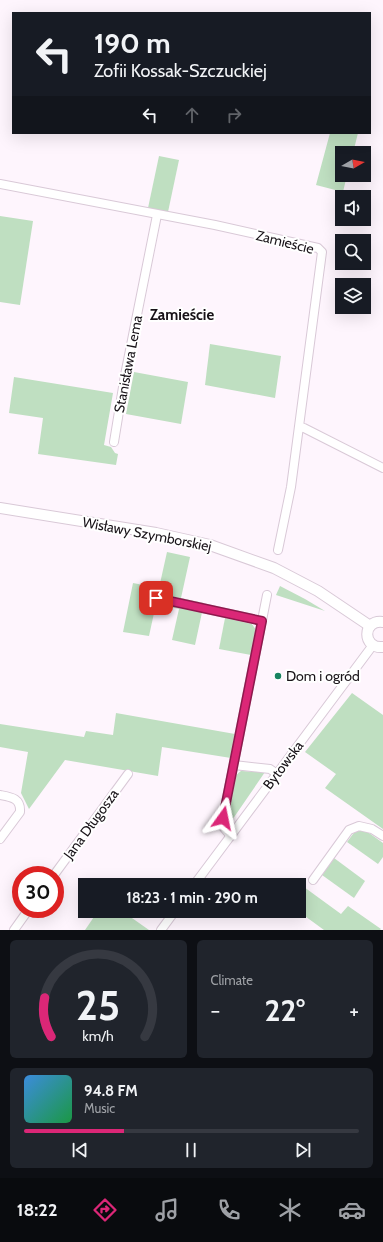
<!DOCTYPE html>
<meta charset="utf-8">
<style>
body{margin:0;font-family:Cabin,sans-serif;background:#20242c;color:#f1f3f6;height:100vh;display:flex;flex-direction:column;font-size:15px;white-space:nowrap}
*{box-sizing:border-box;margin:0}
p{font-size:13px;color:#9ea1a6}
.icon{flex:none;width:22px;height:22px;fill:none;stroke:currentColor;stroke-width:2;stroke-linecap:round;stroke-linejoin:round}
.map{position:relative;height:930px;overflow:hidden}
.sheet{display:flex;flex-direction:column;gap:10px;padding:10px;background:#0d0f14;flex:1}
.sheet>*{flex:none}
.banner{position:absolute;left:12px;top:12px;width:359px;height:122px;border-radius:0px;box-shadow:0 4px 16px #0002;background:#171b24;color:#f1f3f6;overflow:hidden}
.needle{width:26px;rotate:81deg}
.controls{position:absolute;left:335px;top:146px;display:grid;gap:8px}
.controls a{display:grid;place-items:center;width:36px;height:36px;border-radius:0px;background:#171b24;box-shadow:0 4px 16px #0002;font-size:20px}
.speed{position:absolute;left:12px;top:866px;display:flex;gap:8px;font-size:20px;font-weight:700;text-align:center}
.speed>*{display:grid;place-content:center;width:52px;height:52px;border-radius:50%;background:#171b24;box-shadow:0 4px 16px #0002;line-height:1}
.speed .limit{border:6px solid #d22;background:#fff;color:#111}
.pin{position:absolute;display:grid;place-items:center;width:34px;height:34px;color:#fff;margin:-17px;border-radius:8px;box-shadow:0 2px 6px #0006}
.me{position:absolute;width:44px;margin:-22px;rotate:12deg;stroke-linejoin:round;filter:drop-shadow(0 0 3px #0008)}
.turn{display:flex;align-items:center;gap:14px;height:84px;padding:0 16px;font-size:18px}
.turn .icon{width:52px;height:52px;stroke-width:2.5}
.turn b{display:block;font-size:28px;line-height:34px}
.lanes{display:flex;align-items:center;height:38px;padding:0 16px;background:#0003;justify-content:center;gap:20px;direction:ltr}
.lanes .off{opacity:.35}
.big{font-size:30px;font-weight:700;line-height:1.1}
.sheet .card{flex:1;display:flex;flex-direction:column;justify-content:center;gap:6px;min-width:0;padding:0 14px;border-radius:6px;background:#20242c}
.sheet .dial{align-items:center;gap:0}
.dial svg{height:104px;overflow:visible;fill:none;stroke:#363941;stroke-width:7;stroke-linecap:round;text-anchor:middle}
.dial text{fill:#f1f3f6;stroke:none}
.song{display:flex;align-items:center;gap:12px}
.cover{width:48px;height:48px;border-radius:6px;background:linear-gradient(135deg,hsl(210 70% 55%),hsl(140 70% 35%))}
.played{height:4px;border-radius:2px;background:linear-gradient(90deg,#db2777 30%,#363941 30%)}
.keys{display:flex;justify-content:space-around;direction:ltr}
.heat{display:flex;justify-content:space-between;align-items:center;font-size:22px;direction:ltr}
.sheet .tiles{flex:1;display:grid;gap:10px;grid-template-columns:1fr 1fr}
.card:last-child{grid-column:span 2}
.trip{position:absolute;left:78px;top:878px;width:228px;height:40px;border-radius:0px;background:#171b24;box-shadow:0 4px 16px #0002;font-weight:700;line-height:40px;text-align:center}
.tab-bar{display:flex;height:64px;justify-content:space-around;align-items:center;background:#090b0e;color:#9ea1a6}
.tab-bar .icon{width:28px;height:28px}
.tab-bar .on{color:#db2777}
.tab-bar b{font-size:18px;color:#f1f3f6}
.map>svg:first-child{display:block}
.green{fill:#bfdfc1}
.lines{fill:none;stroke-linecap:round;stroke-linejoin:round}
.minor-casing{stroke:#d9c9d7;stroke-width:10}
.major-casing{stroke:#d9c9d7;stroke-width:12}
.minor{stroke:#fff;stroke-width:8}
.major{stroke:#fff;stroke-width:10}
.route-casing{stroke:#8e194d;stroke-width:10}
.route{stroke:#db2777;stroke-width:7}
.poi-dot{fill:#188360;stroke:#fff;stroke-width:1.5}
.labels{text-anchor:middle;stroke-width:4;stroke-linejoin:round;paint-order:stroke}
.street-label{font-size:14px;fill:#181318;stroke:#fff}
.poi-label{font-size:14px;fill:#181318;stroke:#fff;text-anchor:start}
.neighbourhood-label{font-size:15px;font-weight:bold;fill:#181318;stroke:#fff}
</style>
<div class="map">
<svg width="383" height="930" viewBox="0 0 383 930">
<rect width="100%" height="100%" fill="#fef5fd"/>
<g class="green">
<polygon points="330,133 358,133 353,153 342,153 342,175 347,175 343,192 316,185"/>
<polygon points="159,156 179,160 168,212 148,208"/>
<polygon points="0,216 33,221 20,305 0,302"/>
<polygon points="210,344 281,356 275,398 205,385"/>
<polygon points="134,372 188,382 181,424 126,414"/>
<polygon points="14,377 113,393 104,445 111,447 115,453 118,454 116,465 38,454 43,418 9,413"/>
<polygon points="167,552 190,557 181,598 204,603 195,645 172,640 179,609 156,604 149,636 123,632 133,583 159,588"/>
<polygon points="280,586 305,599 325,611 276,595"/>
<polygon points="225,618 252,624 256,630 251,655 219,649"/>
<polygon points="352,693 383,715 383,829 325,788 336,774 305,752"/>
<polygon points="116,713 235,734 231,758 162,747 158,776 65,760 29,809 21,793 28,752 0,747 0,724 84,737 86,731 113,735"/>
<path d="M241,771L265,772L228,826C224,820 232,787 235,779C236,775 238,773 241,771Z"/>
<polygon points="362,828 383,843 383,857 378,864 347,842 356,830"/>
<polygon points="334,858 365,881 354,898 322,875"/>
<polygon points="293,879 341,914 348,906 381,929 380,930 324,930 298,911 299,885 288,885"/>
<polygon points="98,911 122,911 149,930 85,930"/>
</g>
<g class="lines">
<defs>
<g id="minor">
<polyline points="0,184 215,225 318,248 322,252 291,487 278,550"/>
<polyline points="300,427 304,428 383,468"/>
<polyline points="114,442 125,375 157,215"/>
<polyline points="156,598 262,621"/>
<polyline points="234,765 270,769 277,774"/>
<path d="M0,795C11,797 21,798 20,812L0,839"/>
<polyline points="231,836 224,828 223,818 267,595"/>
<polyline points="54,875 128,774"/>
<polyline points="313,880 349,830 359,826 372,829 383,836"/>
<polyline points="194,885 373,645"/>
<polyline points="14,930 29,909"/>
<polyline points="161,930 175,911"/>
</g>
<g id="major">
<polyline points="0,508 156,533 210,545 274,568 318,591 370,626"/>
<path d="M383,622C362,619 362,649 383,647"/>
</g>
</defs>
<use href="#minor" class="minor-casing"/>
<use href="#major" class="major-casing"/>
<use href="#minor" class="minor"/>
<use href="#major" class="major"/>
</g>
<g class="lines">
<defs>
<polyline id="route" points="156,598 262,621 223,818"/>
</defs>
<use href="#route" class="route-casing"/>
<use href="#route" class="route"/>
</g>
<circle class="poi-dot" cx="278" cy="676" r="4"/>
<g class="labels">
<g class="street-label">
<text transform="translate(285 242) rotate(14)" y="5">Zamieście</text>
<text transform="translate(128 364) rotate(-79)" y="5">Stanisława Lema</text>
<text transform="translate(147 534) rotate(11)" y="5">Wisławy Szymborskiej</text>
<text transform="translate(283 765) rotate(-53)" y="5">Bytowska</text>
<text transform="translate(91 824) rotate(-54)" y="5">Jana Długosza</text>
</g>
<g class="poi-label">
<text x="286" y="681">Dom i ogród</text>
</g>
<g class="neighbourhood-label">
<text x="182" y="320">Zamieście</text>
</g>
</g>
</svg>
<div class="controls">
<a><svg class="needle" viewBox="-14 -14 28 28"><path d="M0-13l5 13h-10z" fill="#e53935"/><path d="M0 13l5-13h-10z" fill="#9ea1a6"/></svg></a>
<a><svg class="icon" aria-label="sound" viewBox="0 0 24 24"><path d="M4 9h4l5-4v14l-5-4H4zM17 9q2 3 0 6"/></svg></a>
<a><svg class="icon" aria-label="search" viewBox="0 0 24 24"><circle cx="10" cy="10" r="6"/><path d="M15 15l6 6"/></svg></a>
<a><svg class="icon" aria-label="layers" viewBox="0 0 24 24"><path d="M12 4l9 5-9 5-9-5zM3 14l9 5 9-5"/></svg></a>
</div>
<div class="speed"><div class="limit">30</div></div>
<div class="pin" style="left:156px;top:598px;background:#d93025"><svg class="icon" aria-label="arrive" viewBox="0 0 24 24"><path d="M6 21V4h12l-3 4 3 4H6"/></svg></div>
<svg class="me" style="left:223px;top:818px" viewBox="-20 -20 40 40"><path d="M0-17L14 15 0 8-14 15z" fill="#db2777" stroke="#fff" stroke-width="4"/></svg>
<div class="trip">18:23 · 1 min · 290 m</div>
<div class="banner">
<div class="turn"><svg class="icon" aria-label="left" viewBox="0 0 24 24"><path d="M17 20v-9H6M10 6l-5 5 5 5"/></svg><div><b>190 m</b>Zofii Kossak-Szczuckiej</div></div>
<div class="lanes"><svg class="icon" aria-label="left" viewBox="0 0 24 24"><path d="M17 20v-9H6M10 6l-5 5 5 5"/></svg><svg class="icon off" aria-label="ahead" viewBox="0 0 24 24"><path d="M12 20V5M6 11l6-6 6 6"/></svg><svg class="icon off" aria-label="right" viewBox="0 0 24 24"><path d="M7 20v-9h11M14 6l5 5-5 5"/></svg></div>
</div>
</div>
<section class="sheet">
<div class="tiles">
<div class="card dial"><svg viewBox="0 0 100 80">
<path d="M14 69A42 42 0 1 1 86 69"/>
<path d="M14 69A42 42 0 0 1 9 39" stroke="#db2777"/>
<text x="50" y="56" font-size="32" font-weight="700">25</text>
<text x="50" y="72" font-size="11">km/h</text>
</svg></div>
<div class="card"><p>Climate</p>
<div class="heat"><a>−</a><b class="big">22°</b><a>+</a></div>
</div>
<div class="card">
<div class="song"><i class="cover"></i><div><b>94.8 FM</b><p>Music</p></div></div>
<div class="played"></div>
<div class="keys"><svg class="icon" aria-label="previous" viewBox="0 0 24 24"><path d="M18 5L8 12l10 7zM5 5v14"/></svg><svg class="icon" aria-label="pause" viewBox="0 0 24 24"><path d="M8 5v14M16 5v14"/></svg><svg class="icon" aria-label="next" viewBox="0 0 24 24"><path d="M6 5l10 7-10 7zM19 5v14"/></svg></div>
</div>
</div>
</section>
<nav class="tab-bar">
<b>18:22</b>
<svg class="icon on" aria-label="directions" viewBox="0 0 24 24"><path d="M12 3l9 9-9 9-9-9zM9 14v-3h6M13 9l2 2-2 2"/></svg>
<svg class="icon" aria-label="music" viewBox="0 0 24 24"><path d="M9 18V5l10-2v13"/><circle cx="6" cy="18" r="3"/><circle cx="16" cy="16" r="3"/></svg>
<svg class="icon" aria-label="phone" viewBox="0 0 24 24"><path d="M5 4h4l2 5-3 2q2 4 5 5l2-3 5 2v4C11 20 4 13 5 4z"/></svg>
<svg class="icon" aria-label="climate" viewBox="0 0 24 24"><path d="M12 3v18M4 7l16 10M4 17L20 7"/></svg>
<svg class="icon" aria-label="car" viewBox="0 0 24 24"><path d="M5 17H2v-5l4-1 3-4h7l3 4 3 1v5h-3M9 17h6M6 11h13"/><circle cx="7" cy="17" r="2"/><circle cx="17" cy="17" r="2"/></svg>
</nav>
